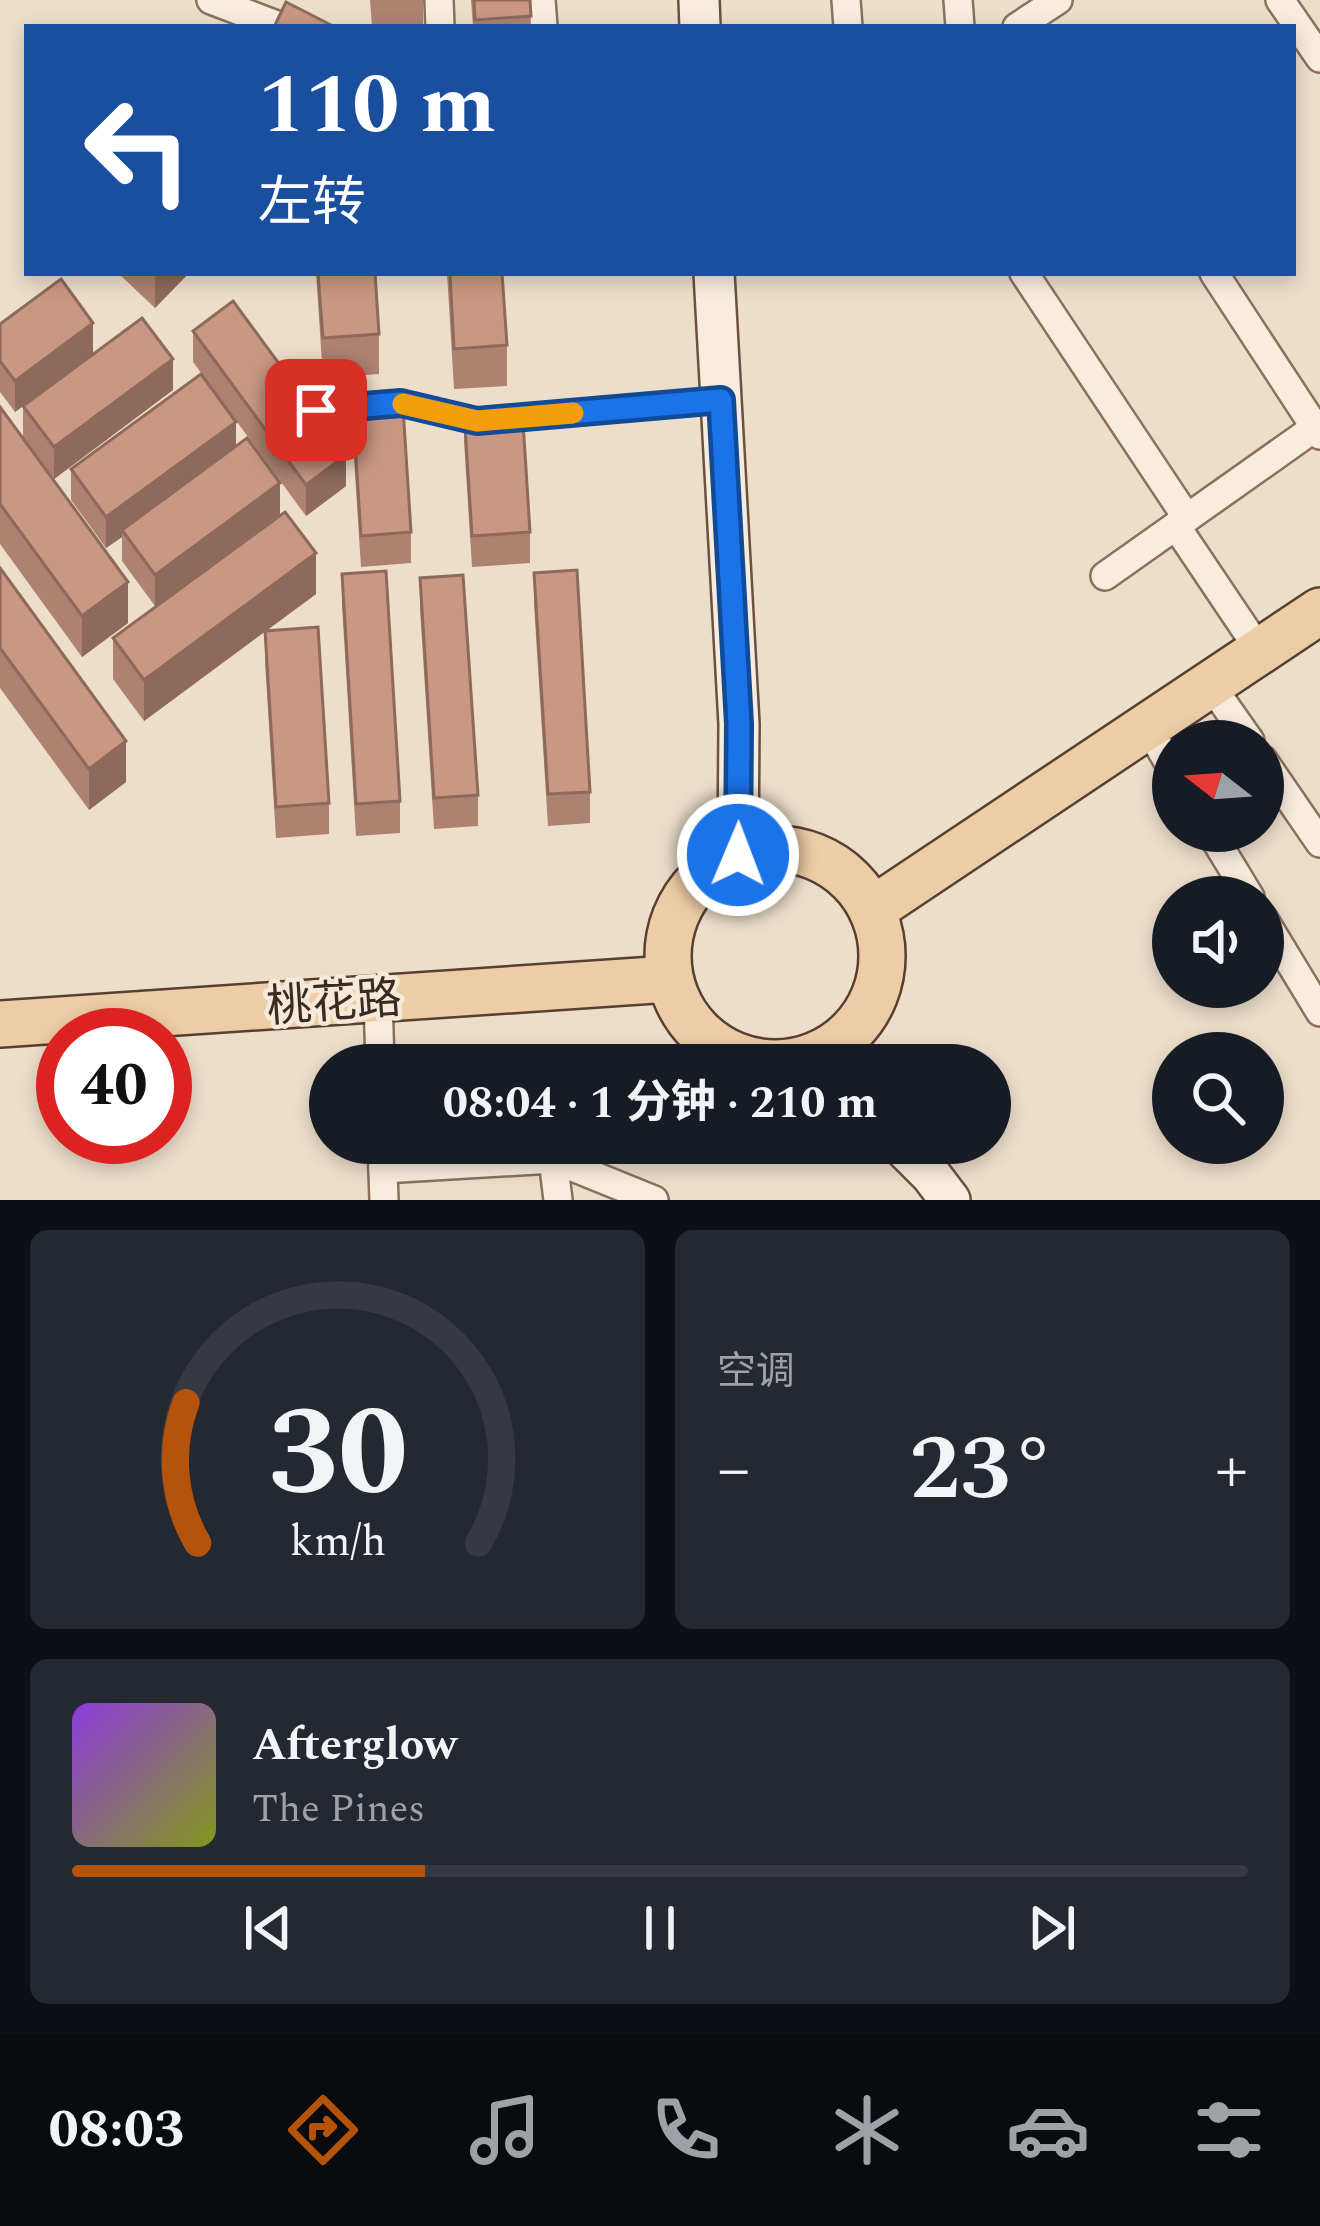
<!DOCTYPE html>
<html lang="zh">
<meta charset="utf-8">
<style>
body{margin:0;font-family:Spectral,"Noto Sans SC",serif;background:#242831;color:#f1f3f6;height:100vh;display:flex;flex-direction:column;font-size:45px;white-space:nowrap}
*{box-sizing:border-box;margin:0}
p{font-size:39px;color:#9ea1a6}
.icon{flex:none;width:66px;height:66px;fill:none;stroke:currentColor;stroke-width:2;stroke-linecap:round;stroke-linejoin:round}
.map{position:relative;height:1200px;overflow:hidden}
.details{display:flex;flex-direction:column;gap:30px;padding:30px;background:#0d0f14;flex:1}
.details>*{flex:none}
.guide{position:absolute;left:24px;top:24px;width:1272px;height:252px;border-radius:0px;box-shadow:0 6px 18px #0003;background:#1a4fa0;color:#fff;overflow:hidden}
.needle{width:78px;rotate:287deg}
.fabs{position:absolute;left:1152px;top:720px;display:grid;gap:24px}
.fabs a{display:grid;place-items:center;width:132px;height:132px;border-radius:50%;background:#171b24;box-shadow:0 6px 18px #0003;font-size:60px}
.speed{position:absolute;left:36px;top:1008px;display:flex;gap:24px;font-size:60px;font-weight:700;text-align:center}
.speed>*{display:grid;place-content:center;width:156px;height:156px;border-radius:50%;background:#171b24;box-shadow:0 6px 18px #0003;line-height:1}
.speed .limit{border:18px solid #d22;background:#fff;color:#111}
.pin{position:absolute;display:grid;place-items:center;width:102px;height:102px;color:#fff;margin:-51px;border-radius:24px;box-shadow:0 6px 18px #0006}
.me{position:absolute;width:132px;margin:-66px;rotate:1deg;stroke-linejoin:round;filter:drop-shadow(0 0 9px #0008)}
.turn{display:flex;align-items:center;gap:42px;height:252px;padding:0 36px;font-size:54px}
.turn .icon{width:156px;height:156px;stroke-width:2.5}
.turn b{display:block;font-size:84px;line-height:102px}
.big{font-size:90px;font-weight:700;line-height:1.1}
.details .card{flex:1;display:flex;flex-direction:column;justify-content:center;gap:18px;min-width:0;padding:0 42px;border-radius:18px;background:#242831}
.details .dial{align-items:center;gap:0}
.dial svg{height:312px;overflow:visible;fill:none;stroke:#363941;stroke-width:7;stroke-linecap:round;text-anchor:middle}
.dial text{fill:#f1f3f6;stroke:none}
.song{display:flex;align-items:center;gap:36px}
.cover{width:144px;height:144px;border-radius:18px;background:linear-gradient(135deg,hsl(270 70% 55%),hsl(70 70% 35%))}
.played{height:12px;border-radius:6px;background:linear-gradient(90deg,#b45309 30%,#363941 30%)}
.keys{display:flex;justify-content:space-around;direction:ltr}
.heat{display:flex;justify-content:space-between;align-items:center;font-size:66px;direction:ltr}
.details .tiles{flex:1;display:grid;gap:30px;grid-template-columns:1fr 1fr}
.card:last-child{grid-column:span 2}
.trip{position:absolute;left:309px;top:1044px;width:702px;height:120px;border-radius:60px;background:#171b24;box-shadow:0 6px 18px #0003;font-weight:700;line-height:120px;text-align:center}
.tab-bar{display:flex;height:192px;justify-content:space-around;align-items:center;background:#090b0e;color:#9ea1a6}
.tab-bar .icon{width:84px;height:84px}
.tab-bar .active{color:#b45309}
.tab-bar b{font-size:54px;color:#f1f3f6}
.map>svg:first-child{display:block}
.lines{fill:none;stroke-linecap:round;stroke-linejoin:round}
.lane-casing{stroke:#89705f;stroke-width:18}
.street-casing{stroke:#89705f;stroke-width:32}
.secondary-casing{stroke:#6b5142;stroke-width:44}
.primary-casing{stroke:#573f33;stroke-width:50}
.lane{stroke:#f8ecdd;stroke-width:14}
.street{stroke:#f8ecdd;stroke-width:27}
.secondary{stroke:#f8ecdd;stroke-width:39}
.primary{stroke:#edcda5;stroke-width:45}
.wall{fill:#ad8270}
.shaded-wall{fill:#8d6a5b}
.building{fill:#c99782;stroke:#8d6a5b;stroke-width:3}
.route-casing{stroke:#114b97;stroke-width:30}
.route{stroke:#1a73e8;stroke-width:21}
.slow{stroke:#f59e0b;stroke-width:21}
.labels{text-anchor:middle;stroke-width:9;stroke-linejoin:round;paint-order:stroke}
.street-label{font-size:45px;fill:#3a2a22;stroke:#f5e9d9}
</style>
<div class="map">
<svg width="1320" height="1200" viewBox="0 0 1320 1200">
<rect width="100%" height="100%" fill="#eddeca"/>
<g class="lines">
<defs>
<g id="lane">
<polyline points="316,410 401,403 477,421"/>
<polyline points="505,418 716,401"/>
</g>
<g id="street">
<polyline points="211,0 282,27"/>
<polyline points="439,0 440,27"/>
<polyline points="541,0 543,27"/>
<polyline points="846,0 848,27"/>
<polyline points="958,0 960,27"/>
<polyline points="1280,0 1320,58"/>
<polyline points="1017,27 1058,0"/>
<polyline points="1024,273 1187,518"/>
<polyline points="1214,273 1320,435"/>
<polyline points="1176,526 1260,651"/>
<polyline points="1105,576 1320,424"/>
<polyline points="1210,684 1250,741"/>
<polyline points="1147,726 1173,770"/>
<polyline points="1263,760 1320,843"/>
<polyline points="1210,831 1250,897"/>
<polyline points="1263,918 1320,1012"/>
<polyline points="378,998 380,1065"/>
<polyline points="382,1143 384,1200"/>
<polyline points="553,1159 558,1200"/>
<polyline points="383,1169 553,1159 654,1200"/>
</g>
<g id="secondary">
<polyline points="699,0 700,27"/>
<polyline points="714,273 739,724 738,855"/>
<polyline points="811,1058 819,1065"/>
<polyline points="899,1143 931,1175 950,1200"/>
</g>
<g id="primary">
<circle cx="775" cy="956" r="107"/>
<polyline points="872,910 1320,611"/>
<polyline points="0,1024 669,979"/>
</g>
</defs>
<use href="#lane" class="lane-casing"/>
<use href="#street" class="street-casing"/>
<use href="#secondary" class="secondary-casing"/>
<use href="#primary" class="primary-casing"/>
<use href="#lane" class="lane"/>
<use href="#street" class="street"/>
<use href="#secondary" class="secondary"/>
<use href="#primary" class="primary"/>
</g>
<g class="wall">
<polygon points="370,0 423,0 423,25 372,27"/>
<polygon points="471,0 530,0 531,27 473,27"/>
<polygon points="118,273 189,273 155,308"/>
<polygon points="316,273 375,273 379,334 379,374 323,378"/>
<polygon points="447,273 502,273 507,345 507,386 454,389"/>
<polygon points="0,324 173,390 54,479 23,437 23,406 15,412 0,392"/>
<polygon points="193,331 346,486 306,516 193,362"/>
<polygon points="352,396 411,532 411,563 361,567 352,427"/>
<polygon points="0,407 128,623 82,657 0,544"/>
<polygon points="464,410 530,532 530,563 472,567 464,441"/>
<polygon points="236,446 280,514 155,606 122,561 122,537 106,548 71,500 71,469"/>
<polygon points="0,568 126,782 89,810 0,688"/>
<polygon points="534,573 590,792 590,823 548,826 534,604"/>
<polygon points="342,574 400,801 400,833 356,836 342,605"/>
<polygon points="420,578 478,795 478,826 434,829 420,609"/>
<polygon points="316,594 266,631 329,803 329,834 276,838 265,662 265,631 144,721 113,679 113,638"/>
</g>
<g class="shaded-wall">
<polygon points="159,273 189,273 155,308 155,277"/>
<polygon points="93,323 93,354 15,412 15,381"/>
<polygon points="173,359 173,390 54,479 54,447"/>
<polygon points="236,422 236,453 122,530 122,537 106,548 106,517"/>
<polygon points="346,455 346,486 306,516 306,485"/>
<polygon points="280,483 280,514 155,606 155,575"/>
<polygon points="316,553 316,594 144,721 144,680"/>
<polygon points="128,582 128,623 82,657 82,616"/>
<polygon points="126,741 126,782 89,810 89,769"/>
</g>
<g class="building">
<polygon points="474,0 530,0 531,16 475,20"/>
<polygon points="286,2 335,27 274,27"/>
<polygon points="318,273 375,273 379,334 323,338"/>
<polygon points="450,273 502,273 507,345 454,349"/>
<polygon points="61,279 93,323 15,381 0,361 0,324"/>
<polygon points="233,301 346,455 306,485 193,331"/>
<polygon points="142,318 173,359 54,447 23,406"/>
<polygon points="201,374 236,422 106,517 71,469"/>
<polygon points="402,392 411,532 361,536 352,396"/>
<polygon points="522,406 530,532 472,536 464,410"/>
<polygon points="0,407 128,582 82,616 0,504"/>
<polygon points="247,438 280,483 155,575 122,530"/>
<polygon points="285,512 316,553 144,680 113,638"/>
<polygon points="0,568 126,741 89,769 0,648"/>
<polygon points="577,570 590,792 548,794 534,573"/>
<polygon points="386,571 400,801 356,804 342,574"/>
<polygon points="463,575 478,795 434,798 420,578"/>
<polygon points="318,627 329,803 276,807 265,631"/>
</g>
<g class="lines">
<defs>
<polyline id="route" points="316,410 401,403 477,421 721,400 739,724 738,855"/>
</defs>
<use href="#route" class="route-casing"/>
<use href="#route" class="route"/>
<polyline class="slow" points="403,404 477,421 573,413"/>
</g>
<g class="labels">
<g class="street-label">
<text transform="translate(334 1001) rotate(-4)" y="16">桃花路</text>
</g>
</g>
</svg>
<div class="fabs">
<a><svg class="needle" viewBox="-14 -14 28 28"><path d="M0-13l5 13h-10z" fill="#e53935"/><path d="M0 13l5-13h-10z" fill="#9ea1a6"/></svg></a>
<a><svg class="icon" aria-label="sound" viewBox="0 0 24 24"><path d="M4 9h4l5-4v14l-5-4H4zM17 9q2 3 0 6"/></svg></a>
<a><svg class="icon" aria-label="search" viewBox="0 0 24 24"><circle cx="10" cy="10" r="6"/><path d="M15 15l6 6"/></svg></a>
</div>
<div class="speed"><div class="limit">40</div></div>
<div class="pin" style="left:316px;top:410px;background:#d93025"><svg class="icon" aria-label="arrive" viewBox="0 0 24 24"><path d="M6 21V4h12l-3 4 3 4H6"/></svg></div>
<svg class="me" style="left:738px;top:855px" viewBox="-20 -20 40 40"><circle r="17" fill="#1a73e8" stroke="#fff" stroke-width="3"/><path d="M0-11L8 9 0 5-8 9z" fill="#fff"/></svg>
<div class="trip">08:04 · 1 分钟 · 210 m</div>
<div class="guide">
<div class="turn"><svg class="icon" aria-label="left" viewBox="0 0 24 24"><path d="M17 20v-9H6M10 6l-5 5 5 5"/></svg><div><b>110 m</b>左转</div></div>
</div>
</div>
<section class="details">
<div class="tiles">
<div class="card dial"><svg viewBox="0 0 100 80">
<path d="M14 69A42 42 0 1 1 86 69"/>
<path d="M14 69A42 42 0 0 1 11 33" stroke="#b45309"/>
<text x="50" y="56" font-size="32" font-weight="700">30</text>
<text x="50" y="72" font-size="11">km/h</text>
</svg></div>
<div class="card"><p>空调</p>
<div class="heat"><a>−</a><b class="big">23°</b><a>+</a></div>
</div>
<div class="card">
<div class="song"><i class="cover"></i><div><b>Afterglow</b><p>The Pines</p></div></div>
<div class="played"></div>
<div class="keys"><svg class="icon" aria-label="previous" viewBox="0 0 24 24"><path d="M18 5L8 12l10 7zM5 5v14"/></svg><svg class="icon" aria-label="pause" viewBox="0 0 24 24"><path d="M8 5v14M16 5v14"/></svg><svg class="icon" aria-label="next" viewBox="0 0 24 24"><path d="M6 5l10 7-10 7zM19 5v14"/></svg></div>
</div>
</div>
</section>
<nav class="tab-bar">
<b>08:03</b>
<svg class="icon active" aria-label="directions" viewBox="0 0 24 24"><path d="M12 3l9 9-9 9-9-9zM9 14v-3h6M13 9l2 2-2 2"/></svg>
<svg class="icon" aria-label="music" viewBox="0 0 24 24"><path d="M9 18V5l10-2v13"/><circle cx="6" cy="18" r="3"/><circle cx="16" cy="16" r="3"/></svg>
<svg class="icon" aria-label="phone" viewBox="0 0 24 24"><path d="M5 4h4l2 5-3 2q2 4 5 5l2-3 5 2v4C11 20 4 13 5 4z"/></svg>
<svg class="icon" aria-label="climate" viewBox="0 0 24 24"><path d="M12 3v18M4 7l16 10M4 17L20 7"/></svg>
<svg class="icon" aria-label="car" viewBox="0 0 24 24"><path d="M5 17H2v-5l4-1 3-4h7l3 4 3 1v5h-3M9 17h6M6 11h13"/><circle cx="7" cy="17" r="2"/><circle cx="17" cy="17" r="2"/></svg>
<svg class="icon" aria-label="filters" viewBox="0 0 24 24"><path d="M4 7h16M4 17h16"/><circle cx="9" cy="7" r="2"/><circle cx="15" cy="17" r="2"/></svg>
</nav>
